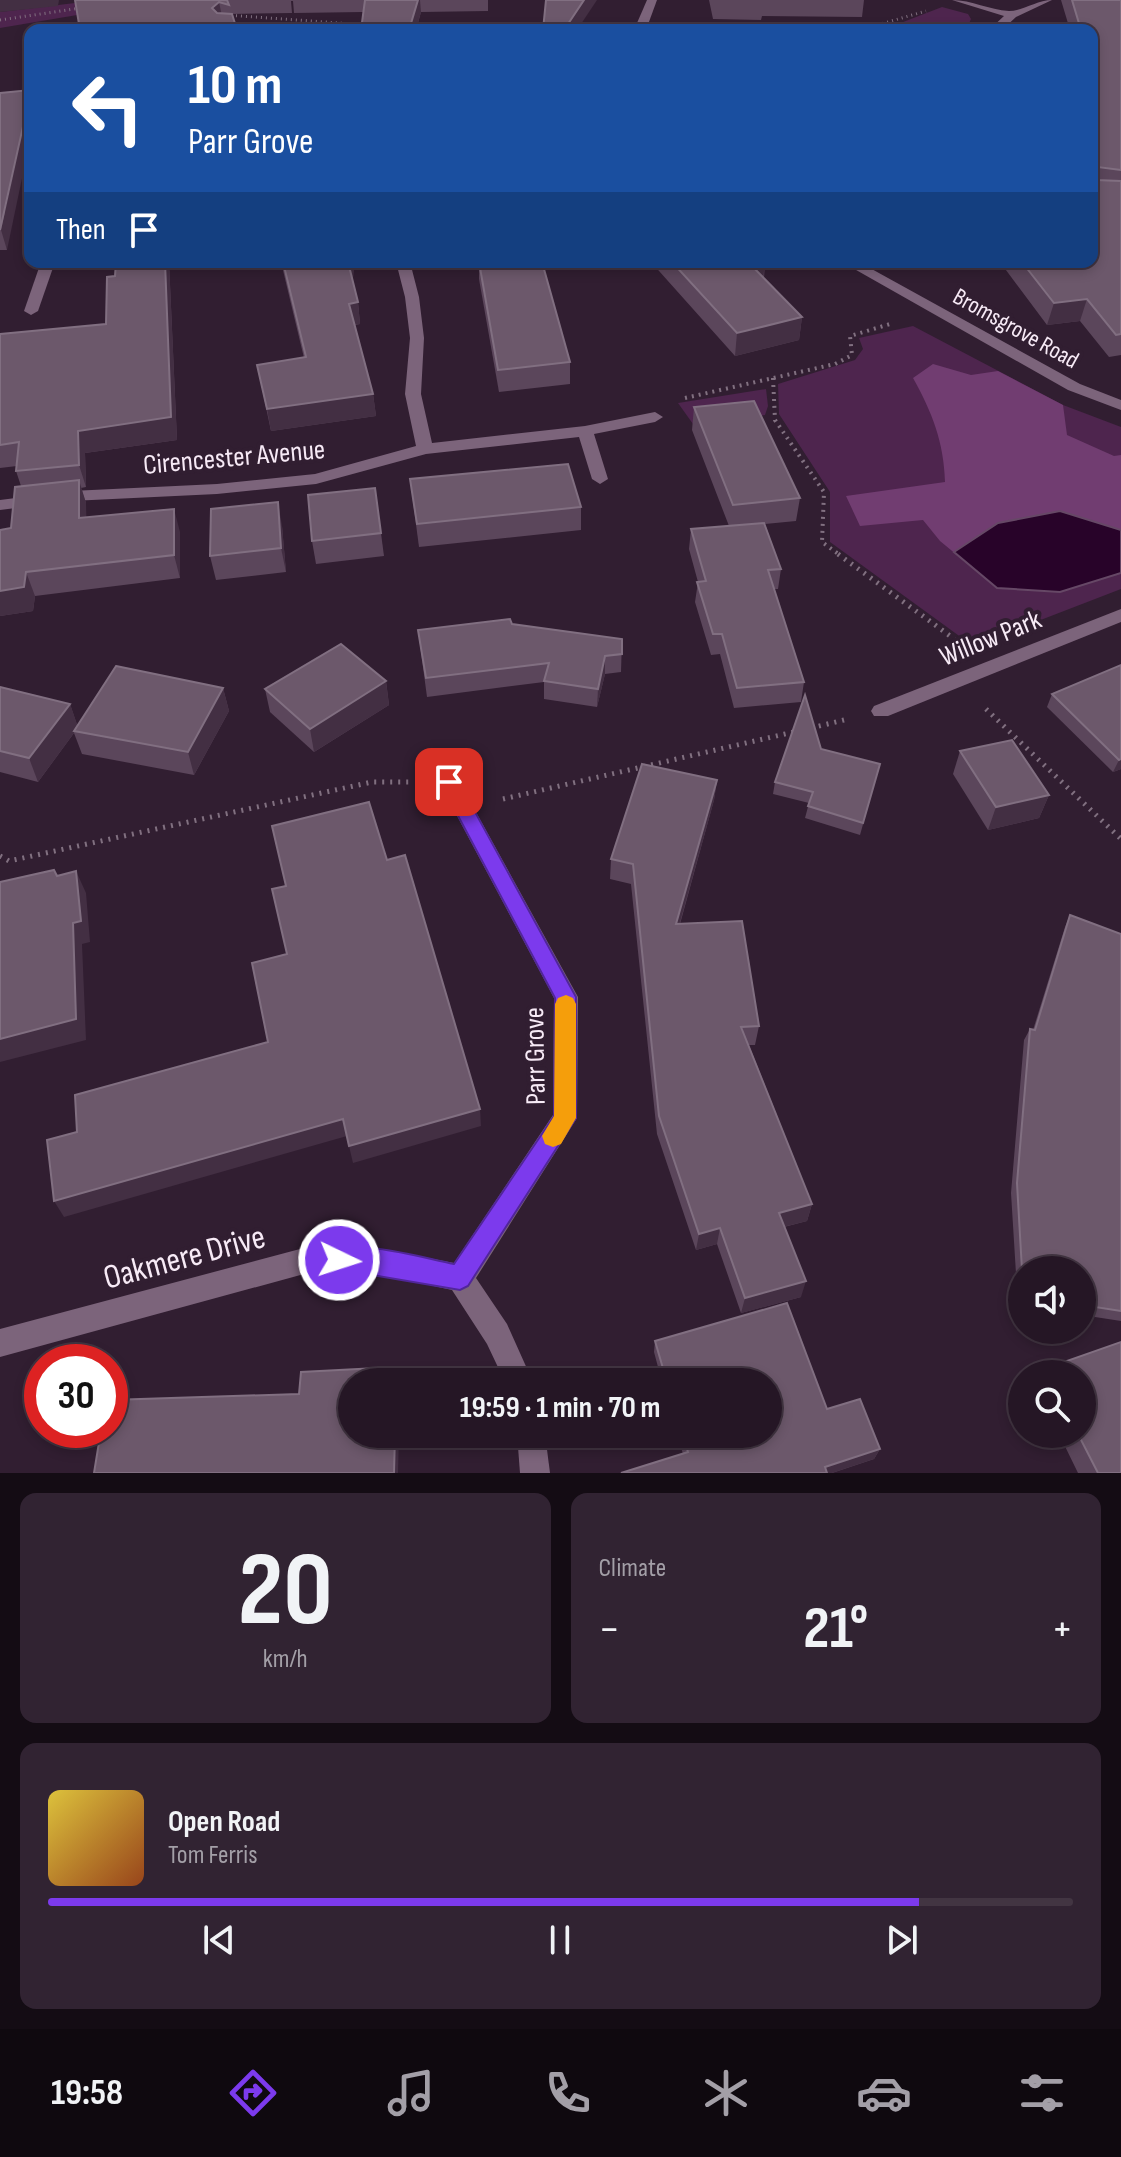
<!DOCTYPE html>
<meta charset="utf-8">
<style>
body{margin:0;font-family:"Sofia Sans Condensed",sans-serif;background:#312332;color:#f1f3f6;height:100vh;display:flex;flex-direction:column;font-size:30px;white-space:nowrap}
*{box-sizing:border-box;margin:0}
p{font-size:26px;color:#a39fa7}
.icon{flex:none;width:44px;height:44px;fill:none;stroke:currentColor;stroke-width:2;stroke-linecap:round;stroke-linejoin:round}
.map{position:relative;height:1473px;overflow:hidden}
.details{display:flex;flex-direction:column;gap:20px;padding:20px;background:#140c14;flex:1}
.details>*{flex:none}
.hud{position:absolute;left:24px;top:24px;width:1074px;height:244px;border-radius:16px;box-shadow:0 4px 12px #0003,0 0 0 2px #423542;background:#1a4fa0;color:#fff;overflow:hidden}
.controls{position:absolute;left:1008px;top:1256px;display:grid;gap:16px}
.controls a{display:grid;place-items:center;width:88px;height:88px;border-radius:50%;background:#251625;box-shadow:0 4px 12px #0003,0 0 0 2px #423542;font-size:40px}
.speed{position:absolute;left:24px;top:1344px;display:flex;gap:16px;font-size:40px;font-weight:700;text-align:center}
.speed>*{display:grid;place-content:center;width:104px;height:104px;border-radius:50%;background:#251625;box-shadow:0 4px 12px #0003,0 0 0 2px #423542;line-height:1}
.speed .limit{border:12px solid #d22;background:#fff;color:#111}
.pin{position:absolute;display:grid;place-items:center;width:68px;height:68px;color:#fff;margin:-34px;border-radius:16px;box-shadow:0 4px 12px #0006}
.me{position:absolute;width:88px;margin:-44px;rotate:94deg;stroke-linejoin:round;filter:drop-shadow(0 0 6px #0008)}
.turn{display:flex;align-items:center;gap:28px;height:168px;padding:0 32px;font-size:36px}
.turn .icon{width:104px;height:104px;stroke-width:2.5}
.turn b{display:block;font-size:56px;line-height:68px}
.then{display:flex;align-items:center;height:76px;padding:0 32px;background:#0003;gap:16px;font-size:30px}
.big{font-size:60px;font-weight:700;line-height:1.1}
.details .widget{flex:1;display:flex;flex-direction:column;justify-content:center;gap:12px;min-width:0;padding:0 28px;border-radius:16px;background:#312332}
.details .dial{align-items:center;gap:0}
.dial b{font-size:104px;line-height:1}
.song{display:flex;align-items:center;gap:24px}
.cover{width:96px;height:96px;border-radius:12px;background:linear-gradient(135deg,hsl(50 70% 55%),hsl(20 70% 35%))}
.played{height:8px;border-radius:4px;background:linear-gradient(90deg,#7c3aed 85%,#423542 85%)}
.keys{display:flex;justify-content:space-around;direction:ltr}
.heat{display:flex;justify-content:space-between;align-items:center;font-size:44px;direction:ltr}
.details .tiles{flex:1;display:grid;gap:20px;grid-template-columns:1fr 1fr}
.widget:last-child{grid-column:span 2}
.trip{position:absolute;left:338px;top:1368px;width:444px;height:80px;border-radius:40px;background:#251625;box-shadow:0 4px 12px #0003,0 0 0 2px #423542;font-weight:700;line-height:80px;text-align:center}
.dock{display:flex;height:128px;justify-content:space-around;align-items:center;background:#0f090f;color:#a39fa7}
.dock .icon{width:56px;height:56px}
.dock .active{color:#7c3aed}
.dock b{font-size:36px;color:#f1f3f6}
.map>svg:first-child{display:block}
.green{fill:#4e254e}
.forest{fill:#713d71}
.water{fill:#280329;stroke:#664866;stroke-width:2}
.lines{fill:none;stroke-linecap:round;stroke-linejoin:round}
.path-far2{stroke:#817080;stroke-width:3;stroke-dasharray:1 4;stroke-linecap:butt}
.path-far1{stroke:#817080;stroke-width:4;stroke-dasharray:2 5;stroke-linecap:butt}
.path{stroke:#817080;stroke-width:5;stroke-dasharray:2 6;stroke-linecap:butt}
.minor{fill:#7c647b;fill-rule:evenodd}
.wall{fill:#5b465b}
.shaded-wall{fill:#432f43}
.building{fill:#6c586b;stroke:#816f81;stroke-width:2}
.route{fill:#7c3aed;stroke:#51269a;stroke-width:2}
.slow{fill:#f59e0b}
.labels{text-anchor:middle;stroke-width:8;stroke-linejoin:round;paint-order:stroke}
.far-street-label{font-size:24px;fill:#f7eaf6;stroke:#311e31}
.street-label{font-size:28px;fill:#f7eaf6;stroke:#311e31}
.near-street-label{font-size:34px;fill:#f7eaf6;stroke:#311e31}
</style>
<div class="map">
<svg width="1121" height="1473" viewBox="0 0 1121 1473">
<rect width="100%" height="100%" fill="#311e31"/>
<g class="green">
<polygon points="100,0 95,12 0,28 0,12"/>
<polygon points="942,7 968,14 971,19 966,30 855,30 898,24"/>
<polygon points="913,326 1063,405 1121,427 1121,589 973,646 830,542 830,492 779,414 778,384 855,360 863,349 859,338"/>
<polygon points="766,389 768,406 765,415 693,424 678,403"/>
</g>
<path class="forest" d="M933,364L971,375L998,371L1063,405L1067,435L1114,456L1121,455V573L1060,592L997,588L940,541L923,520L860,526L846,496L945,482C944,442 932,412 913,378Z"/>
<polygon class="water" points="1060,511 1121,530 1121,573 1060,592 997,588 954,552 998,523"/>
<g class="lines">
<g class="path-far2">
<polyline points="226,15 368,25"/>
<polyline points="0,20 81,8"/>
<polyline points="410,28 433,30"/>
<polyline points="838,30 874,26 926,11"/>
</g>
<g class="path-far1">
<polyline points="773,378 775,420 824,492 822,542 841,556"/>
<polyline points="685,398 835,364 852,355 850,336 890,324"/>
</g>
<g class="path">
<polyline points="838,554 957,641"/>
<polyline points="986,709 1121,839"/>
<polyline points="811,728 848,719"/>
<polyline points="503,799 798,731"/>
<polyline points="0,856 9,861 372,782 412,782"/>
</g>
<g class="minor">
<polygon points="647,0 657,0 646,30 634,30"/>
<path d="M952,0C972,0 989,10 1009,11C1023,11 1037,0 1052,0L1016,17L1002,30H989L1004,16Z"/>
<polygon points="41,262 55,262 38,311 31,315 24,311"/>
<polygon points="396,262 410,262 419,297 424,338 421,394 432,443 585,426 655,412 663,417 655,422 594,434 608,479 600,484 592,479 579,437 426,454 316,484 217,494 71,501 0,510 0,500 71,491 217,484 315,474 416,446 405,394 410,338 405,297"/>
<polygon points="842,262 859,262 1080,384 1121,400 1121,410 1068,390"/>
<polygon points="1121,609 1121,622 888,716 874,716 871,711 874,706"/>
<polygon points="449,774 456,776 578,997 577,1118 476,1278 507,1324 533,1382 505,1382 487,1344 452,1290 388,1276 315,1271 0,1357 0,1329 315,1245 388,1250 454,1263 553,1115 554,998 439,782 442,776"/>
<polygon points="517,1434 545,1434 550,1473 520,1473"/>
</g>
</g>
<g class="wall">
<polygon points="75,0 488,0 488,11 421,12 416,30 361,30 363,12 294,13 293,1 291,1 292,13 230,14"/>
<polygon points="709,0 864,0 862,17 762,16 761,20 713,19"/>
<polygon points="1061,0 1121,0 1121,355 1109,357 1080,321 1047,325 1000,262 1092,262 1092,30 1070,30"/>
<polygon points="0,93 7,250 0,250"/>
<polygon points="116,262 169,262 177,440 85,453 86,487 81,488 86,503 86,518 180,532 180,578 35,596 33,611 0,616 0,530 11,528 21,486 16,471 17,466 0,468 0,334 106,324 115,276"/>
<polygon points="281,262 354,262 353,278 352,278 358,302 360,324 355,325 373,394 376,416 271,431 257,365 304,358"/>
<polygon points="479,262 542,262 570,362 570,384 499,392 479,279"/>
<polygon points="651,262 765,262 764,278 802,317 799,340 735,356"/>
<polygon points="694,407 800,498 796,521 765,524 781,569 778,589 774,589 804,682 801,702 734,708 720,654 711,655 695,602 698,582 689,549 691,529 729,526 692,430"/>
<polygon points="410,479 581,507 581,530 419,547"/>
<polygon points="375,488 384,556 316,564 312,541"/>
<polygon points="282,526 286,572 216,580 210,556"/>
<polygon points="512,624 622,639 621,672 605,674 597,707 544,699 544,682 427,697 418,630"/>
<polygon points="1121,665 1121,769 1113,772 1047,707 1052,694"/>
<polygon points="386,681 389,705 314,752 270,712 265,689"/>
<polygon points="0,687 70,704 77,725 223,688 229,711 194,775 82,754 74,733 38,782 0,772"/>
<polygon points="821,749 880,764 860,835 805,818 809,803 773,794 775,782"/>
<polygon points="960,751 1049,795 1039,818 988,830 953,774"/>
<polygon points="717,780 714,800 680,924 759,1026 755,1045 749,1045 812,1204 807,1221 784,1227 801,1297 741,1313 717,1244 696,1250 657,1134 631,884 610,879 611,859"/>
<polygon points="1070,915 1121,934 1121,1321 1082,1315 1082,1270 1022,1270 1022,1306 1018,1306 1011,1193 1024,1040 1030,1029 1033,1030 1065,927"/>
<polygon points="787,1303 827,1409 860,1399 880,1449 874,1459 832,1473 621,1473 683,1454 677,1434 768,1434 768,1382 662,1382 654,1352 655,1341"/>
<polygon points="1121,1342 1121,1473 1078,1473 1059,1434 1082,1434 1082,1374 1040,1374 1044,1369"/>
</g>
<g class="shaded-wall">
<polygon points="0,0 59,0 58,6 0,12"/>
<polygon points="418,0 420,0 421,12 416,30 409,30"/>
<polygon points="584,0 597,0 577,30 564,30"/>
<polygon points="219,2 223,21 212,8"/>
<polygon points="30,95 30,140 7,250 1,230"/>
<polygon points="165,262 169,262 177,440 85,453 86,487 79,465 78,431"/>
<polygon points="348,262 354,262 353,278 350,279"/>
<polygon points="748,262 765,262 763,280"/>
<polygon points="1087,299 1080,321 1047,325 1054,303"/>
<polygon points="358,302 360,324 352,325 349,304"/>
<polygon points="802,317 799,340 735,356 737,333"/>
<polygon points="373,394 376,416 271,431 267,409"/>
<polygon points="79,480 86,503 87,542 79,518"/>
<polygon points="278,502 282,526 286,572 281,548"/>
<polygon points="174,509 180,532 180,578 174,555"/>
<polygon points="26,572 35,596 33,611 0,616 0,591"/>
<polygon points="605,656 605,674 597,707 598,689"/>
<polygon points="386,681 389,705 314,752 310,729"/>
<polygon points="223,688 229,711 194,775 188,752"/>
<polygon points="70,704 78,727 74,731 74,733 38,782 29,758"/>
<polygon points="1121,759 1121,769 1113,772 1119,760"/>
<polygon points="717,780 714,800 674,944 676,924"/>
<polygon points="1049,795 1039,818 988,830 996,807"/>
<polygon points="76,871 86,893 90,942 82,944 86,1040 0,1062 0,1039 73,923"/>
<polygon points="480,1109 481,1126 353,1163 349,1146"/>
<polygon points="343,1119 347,1136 64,1217 54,1201"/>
<polygon points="812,1204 807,1221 775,1229 779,1213"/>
<polygon points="720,1228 717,1244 696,1250 699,1234"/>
<polygon points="806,1281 801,1297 741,1313 745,1298"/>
<polygon points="396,1367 400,1382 396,1382"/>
<polygon points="395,1434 399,1434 398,1473 394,1473"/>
<polygon points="880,1449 874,1459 832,1473 822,1473 825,1467"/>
</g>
<g class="building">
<polygon points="75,0 227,0 229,5 219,2 212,8 217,13 232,14 237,30 80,30"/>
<polygon points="365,0 418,0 409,30 361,30"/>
<polygon points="546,0 584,0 564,30 543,30"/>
<polygon points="1072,0 1121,0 1121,170 1098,167 1096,180 1121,181 1121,334 1116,335 1087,299 1054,303 1022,262 1092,262 1092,30 1081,30"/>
<polygon points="30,90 30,95 0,230 0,93"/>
<polygon points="116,262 165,262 171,417 78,431 79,465 16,471 19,442 0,445 0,334 106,324 107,277 115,276"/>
<polygon points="283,262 348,262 358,302 349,304 373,394 267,409 257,365 306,357"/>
<polygon points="479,262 542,262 570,362 498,370"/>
<polygon points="672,262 749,262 748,262 802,317 737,333"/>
<polygon points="754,401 800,498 733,505 694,407"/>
<polygon points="568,464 581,507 417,524 410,479"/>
<polygon points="79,480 79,518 174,509 174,555 26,572 24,587 0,591 0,530 11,528 15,487"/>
<polygon points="375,488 381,533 312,541 308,495"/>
<polygon points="278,502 281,548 210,556 211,509"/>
<polygon points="764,523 781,569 768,570 804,682 737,688 722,634 713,634 697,582 706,581 691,529"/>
<polygon points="510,619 512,624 622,639 622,654 605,656 598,689 544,681 549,663 426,678 418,630"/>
<polygon points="341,644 386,681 310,729 265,689"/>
<polygon points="1121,665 1121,759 1119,760 1052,694"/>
<polygon points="116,666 223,688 188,752 74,731"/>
<polygon points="0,687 70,704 29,758 0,751"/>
<polygon points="805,695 821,749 880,764 863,823 808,806 813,792 775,782"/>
<polygon points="1012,740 1049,795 996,807 960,751"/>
<polygon points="642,764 717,780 676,924 742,921 759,1026 741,1027 812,1204 779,1213 806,1281 745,1298 720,1228 699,1234 659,1116 633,864 611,859"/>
<polygon points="369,802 387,860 405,855 480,1109 349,1146 343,1119 54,1201 47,1140 77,1132 75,1095 268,1042 252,963 287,954 272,889 286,886 272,826"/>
<polygon points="54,870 57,876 76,871 81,921 73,923 76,1019 0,1039 0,882"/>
<polygon points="1070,915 1121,934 1121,1311 1082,1305 1082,1270 1022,1270 1017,1183 1030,1029 1035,1030"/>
<polygon points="787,1303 827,1409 860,1399 880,1449 825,1467 827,1473 621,1473 688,1452 682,1434 768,1434 768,1382 667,1382 655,1341"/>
<polygon points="1121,1342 1121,1473 1098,1473 1078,1434 1082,1434 1082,1374 1047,1374 1044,1369"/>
<polygon points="396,1367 396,1382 352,1382 352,1434 395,1434 394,1473 94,1473 101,1430 110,1430 110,1400 299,1394 301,1372"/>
</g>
<path class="route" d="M449,775L456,777L576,997V1118L468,1286L460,1290L331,1268L327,1260L331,1252C361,1239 422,1258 454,1264L554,1116L555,998L440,782Z"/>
<polygon class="slow" points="566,995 573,998 576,1004 576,1118 561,1144 553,1147 545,1144 542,1136 554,1116 555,1004 558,998"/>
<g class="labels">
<g class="far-street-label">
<text transform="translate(1016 328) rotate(29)" y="8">Bromsgrove Road</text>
</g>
<g class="street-label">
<text transform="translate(234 456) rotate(-5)" y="10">Cirencester Avenue</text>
<text transform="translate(990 637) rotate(-22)" y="10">Willow Park</text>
<text transform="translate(534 1056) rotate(-91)" y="10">Parr Grove</text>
</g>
<g class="near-street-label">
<text transform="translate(184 1256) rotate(-15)" y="12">Oakmere Drive</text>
</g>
</g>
</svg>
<div class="controls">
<a><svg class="icon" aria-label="sound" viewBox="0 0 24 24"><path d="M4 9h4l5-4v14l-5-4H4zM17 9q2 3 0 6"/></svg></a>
<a><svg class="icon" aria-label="search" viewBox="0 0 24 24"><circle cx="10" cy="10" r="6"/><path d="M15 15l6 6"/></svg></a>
</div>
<div class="speed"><div class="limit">30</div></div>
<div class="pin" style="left:449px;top:782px;background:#d93025"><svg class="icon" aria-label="arrive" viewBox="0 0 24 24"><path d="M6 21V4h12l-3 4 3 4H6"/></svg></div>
<svg class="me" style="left:339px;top:1260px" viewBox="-20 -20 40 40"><circle r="17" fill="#7c3aed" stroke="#fff" stroke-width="3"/><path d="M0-11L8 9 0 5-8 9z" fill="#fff"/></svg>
<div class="trip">19:59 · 1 min · 70 m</div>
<div class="hud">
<div class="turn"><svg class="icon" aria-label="left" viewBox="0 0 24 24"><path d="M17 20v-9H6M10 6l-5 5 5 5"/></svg><div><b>10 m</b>Parr Grove</div></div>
<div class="then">Then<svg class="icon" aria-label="arrive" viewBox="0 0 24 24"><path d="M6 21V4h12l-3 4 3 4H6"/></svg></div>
</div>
</div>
<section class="details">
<div class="tiles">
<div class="widget dial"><b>20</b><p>km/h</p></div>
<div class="widget"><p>Climate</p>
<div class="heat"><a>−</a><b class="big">21°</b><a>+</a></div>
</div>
<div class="widget">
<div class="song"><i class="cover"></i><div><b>Open Road</b><p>Tom Ferris</p></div></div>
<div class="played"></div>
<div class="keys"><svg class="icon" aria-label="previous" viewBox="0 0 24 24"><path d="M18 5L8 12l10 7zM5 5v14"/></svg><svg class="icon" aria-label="pause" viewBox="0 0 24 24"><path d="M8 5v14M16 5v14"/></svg><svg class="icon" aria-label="next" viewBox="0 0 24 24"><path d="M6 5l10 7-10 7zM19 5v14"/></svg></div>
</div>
</div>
</section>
<nav class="dock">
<b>19:58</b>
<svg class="icon active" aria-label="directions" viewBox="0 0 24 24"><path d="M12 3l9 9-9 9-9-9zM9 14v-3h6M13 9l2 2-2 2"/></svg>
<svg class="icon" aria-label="music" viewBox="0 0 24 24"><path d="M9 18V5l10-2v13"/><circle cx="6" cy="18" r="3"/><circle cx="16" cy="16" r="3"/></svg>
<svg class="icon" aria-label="phone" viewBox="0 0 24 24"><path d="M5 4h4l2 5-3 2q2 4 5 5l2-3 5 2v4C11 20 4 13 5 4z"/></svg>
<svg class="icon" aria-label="climate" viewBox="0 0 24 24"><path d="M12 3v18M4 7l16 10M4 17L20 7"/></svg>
<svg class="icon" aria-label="car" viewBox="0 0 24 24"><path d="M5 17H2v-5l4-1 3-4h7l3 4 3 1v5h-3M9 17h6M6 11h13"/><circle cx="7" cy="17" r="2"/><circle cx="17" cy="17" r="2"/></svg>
<svg class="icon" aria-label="filters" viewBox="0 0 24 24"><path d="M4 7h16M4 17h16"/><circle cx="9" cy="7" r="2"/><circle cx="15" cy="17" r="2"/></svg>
</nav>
